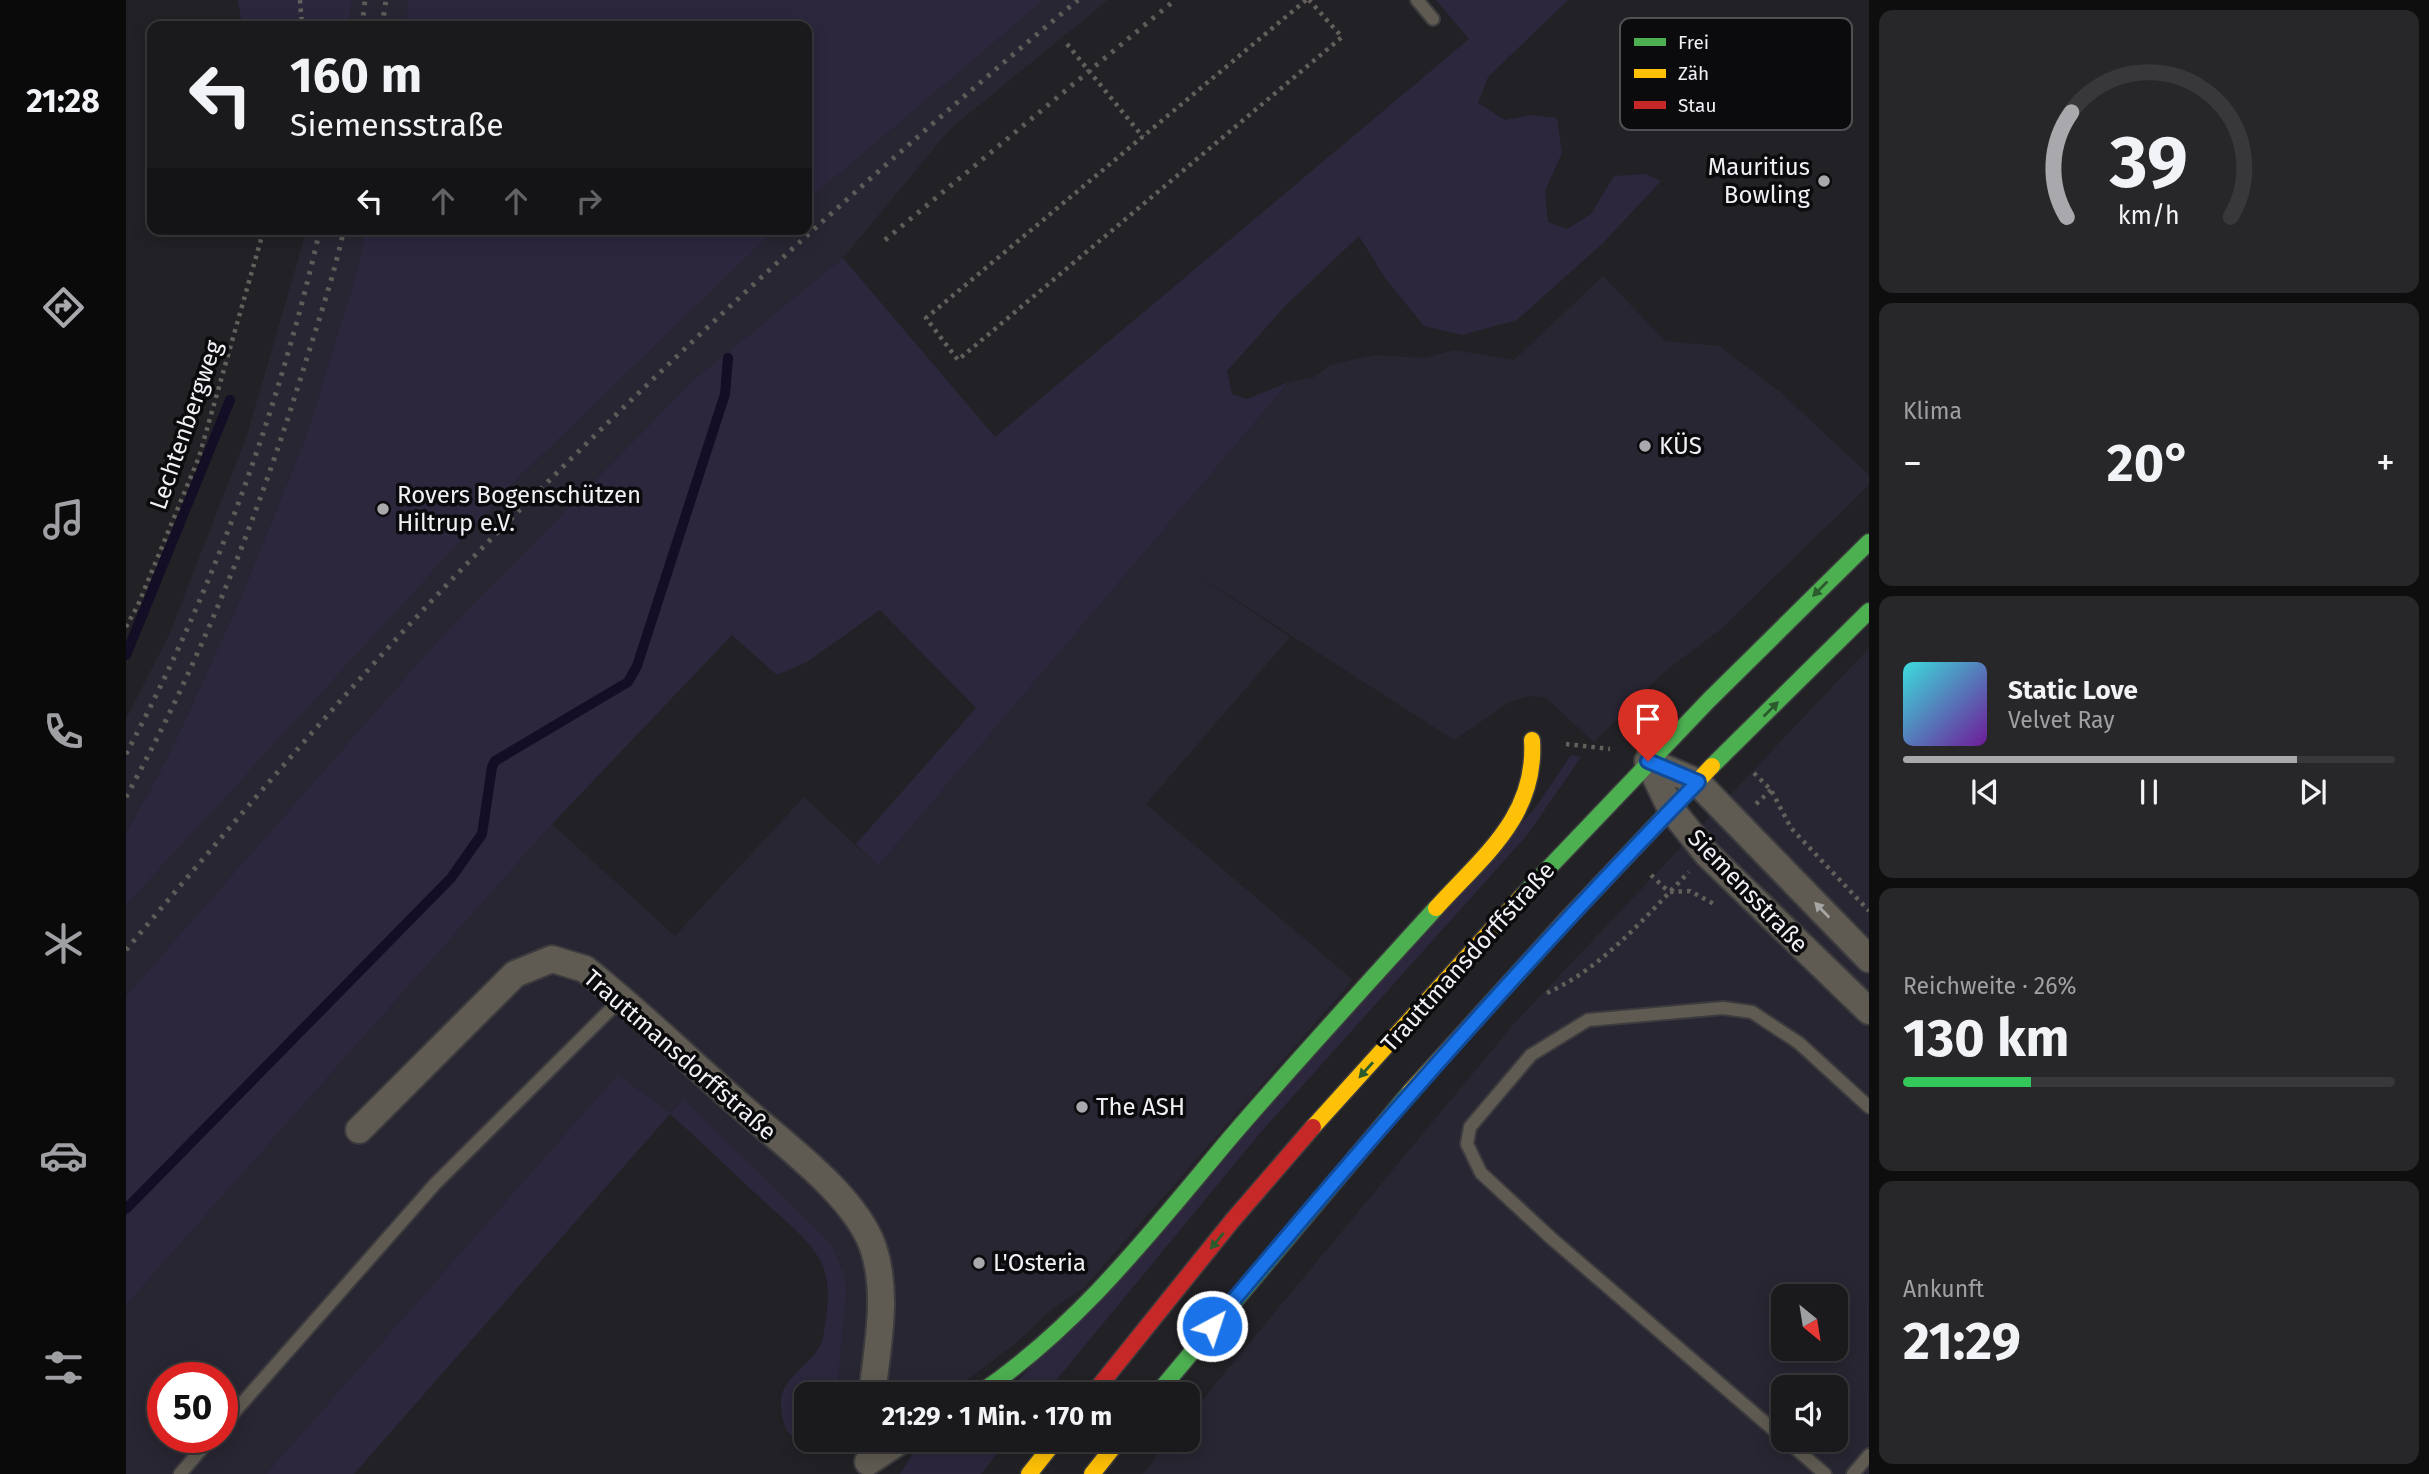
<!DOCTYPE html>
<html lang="de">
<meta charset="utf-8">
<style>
body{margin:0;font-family:"Fira Sans",sans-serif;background:#272629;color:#f1f3f6;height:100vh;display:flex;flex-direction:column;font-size:26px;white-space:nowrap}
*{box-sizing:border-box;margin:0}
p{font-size:23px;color:#9fa0a3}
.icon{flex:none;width:38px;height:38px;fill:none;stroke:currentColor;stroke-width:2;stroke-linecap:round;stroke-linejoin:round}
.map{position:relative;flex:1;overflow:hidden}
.drawer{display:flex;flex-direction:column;gap:10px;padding:10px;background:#0e0e0f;width:560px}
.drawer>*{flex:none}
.top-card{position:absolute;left:21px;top:21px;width:665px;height:214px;border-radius:14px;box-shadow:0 4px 18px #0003,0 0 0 2px #38383b;background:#1a191c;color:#f1f3f6;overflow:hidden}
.needle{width:46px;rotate:150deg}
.tools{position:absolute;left:1645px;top:1284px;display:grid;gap:14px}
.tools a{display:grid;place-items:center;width:77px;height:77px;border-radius:14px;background:#1a191c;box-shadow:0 4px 18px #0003,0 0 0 2px #38383b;font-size:35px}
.speed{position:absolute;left:21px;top:1362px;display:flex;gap:14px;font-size:35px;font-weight:700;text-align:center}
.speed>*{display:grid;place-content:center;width:91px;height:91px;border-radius:50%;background:#1a191c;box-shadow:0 4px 18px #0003,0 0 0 2px #38383b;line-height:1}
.speed .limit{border:10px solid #d22;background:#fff;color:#111}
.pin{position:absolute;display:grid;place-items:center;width:60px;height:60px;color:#fff;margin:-72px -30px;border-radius:50% 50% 50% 0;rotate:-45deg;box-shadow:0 0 7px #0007}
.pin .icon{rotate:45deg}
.me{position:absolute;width:77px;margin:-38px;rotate:40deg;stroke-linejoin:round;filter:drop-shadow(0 0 5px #0008)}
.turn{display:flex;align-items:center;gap:24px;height:147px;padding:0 28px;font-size:32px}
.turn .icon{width:91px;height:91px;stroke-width:2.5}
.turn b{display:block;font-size:49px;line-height:60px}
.lanes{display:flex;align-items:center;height:66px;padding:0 28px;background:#0003;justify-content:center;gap:35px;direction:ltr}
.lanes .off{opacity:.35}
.big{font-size:52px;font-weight:700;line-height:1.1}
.drawer .widget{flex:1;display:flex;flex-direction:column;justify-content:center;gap:10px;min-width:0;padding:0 24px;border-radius:14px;background:#272629}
.drawer .dial{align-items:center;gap:0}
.dial svg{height:182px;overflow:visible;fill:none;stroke:#38383b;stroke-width:7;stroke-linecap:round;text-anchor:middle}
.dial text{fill:#f1f3f6;stroke:none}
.song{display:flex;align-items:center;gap:21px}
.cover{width:84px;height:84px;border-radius:10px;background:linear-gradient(135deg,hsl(180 70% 55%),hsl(280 70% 35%))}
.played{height:7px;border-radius:4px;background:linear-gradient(90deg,#a9a8ad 80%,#38383b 80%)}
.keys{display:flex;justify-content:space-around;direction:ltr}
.heat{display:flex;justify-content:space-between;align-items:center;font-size:38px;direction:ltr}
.charge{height:10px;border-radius:5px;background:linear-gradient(90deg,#34c759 26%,#38383b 0)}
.trip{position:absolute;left:668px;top:1382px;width:406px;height:70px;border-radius:14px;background:#1a191c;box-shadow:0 4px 18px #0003,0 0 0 2px #38383b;font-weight:700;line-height:70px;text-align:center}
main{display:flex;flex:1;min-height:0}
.dock{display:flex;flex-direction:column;width:126px;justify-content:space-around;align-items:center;background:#0a0a0b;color:#9fa0a3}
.dock .icon{width:49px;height:49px}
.dock .current{color:#a9a8ad}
.dock b{font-size:32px;color:#f1f3f6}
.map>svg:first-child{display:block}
.built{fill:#292633;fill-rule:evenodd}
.green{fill:#2d273e}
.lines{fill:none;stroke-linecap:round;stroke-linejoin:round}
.stream{stroke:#140d26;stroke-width:10}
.lane-casing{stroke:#3c3b3e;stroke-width:16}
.street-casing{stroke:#3c3b3e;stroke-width:30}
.fast-casing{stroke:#3c3b3e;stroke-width:19}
.slow-casing{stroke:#3c3b3e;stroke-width:19}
.jam-casing{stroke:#3c3b3e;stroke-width:19}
.path{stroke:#635f5b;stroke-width:4.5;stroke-dasharray:3.5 5;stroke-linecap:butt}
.lane{stroke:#5f5b52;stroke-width:12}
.street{stroke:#5f5b52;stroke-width:26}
.fast{stroke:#4caf50;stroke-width:16}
.slow{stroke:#ffc107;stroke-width:16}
.jam{stroke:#c62828;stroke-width:16}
.rail{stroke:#5e5c59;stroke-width:5;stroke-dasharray:3.5 7;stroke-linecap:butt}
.oneway{fill:#2c5c2e}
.oneway2{fill:#a8a6a4}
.route-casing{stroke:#114b97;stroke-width:18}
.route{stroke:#1a73e8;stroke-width:12}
.poi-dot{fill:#a9a8ad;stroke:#0b0a0d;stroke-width:2.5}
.labels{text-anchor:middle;stroke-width:7;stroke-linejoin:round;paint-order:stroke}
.poi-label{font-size:24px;fill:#f1f0f6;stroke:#0b0a0d;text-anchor:start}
.street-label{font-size:24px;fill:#f1f0f6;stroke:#0b0a0d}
.key{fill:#0b0a0d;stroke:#504f53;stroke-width:2}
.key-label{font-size:19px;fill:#f1f0f6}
</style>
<main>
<nav class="dock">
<b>21:28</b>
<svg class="icon current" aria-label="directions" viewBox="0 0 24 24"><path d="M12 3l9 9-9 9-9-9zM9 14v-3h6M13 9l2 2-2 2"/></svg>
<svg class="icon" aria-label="music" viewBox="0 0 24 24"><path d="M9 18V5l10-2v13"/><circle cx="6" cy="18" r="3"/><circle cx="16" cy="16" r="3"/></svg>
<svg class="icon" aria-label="phone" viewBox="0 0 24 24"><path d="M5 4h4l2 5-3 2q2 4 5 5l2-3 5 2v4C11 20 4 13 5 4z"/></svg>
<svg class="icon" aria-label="climate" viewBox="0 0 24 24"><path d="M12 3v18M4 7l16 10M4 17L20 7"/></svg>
<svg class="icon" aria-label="car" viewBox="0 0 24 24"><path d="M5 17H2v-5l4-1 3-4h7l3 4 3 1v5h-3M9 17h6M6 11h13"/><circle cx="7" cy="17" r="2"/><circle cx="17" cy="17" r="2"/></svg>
<svg class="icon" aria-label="filters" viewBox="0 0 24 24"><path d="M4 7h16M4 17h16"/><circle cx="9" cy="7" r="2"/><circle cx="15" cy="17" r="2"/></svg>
</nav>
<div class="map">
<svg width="1743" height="1474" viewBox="0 0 1743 1474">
<rect width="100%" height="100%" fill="#222126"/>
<g class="built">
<polygon points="226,0 283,0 278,26 222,26"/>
<polygon points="918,0 982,0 824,129 717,258 570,378 316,636 0,996 0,905 94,799 394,476 650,229 681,229 681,201"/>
<polygon points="181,229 240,229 232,268 181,434 114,600 43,755 0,833 0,719 43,635 121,435"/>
<path d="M1477,276L1539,341L1593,346L1653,391L1743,475V485L1594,630L1538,672L1468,742L1420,698L1404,696L1385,701L1328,740L1054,564L1164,637L1020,804L1227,980L958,1288L925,1310L890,1343L821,1395H711L720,1293L715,1263L702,1240L556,1100L544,1113L492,1074L140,1474H0V1305L426,824L549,936L678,797L752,866L1163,382L1188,377L1204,365L1248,355L1300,358L1328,350L1388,360ZM37,1377H96V1437H37Z"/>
<path d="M1743,648V1474H1017L1043,1440H1062V1417L1387,1025ZM1657,1297H1710V1349H1657ZM1657,1388H1710V1440H1657Z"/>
</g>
<g class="green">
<polygon points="112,0 226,0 222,26 116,26"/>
<polygon points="283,0 918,0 681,201 681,26 278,26"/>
<polygon points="1310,0 1442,0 1362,77 1352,103 1379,120 1406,115 1431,118 1436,153 1419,191 1422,222 1441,229 1465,214 1488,176 1519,174 1535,181 1477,243 1391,320 1336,335 1298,326 1259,278 1233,236 1160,305 1101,371 1106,394 1121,399 1163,382 752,866 730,844 850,708 754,610 681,662 651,675 606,635 426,824 0,1305 0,996 316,636 570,378 717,258 869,437 1343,39"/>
<polygon points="240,229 650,229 394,476 0,905 0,833 43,755 114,600 181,434 232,268"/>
<polygon points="1445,755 1455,757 1402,834 1135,1132 918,1395 879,1395 1410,807"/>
<path d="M492,1074L544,1113L557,1099L702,1240C713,1257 719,1272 720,1293L711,1395H681V1440L705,1442C692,1456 668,1443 660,1429C657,1422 655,1411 655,1403C654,1374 693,1363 697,1337C701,1314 706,1286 696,1264C685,1240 660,1222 642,1205C609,1175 577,1143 544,1114L228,1474H140Z"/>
<polygon points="806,1440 882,1440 855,1474 774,1474 789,1450"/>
</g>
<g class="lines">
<g class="stream">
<polyline points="0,655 104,400"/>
<polyline points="0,1209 325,878 356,834 366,767 369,761 502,682 511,666 599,394 602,358"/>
</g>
<defs>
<g id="lane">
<polyline points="1291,0 1307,19"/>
<polyline points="96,1426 309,1184 495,999"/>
<polyline points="1657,1438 1425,1238 1355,1173 1341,1144 1344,1127 1405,1055 1462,1020 1597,1008 1626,1012 1673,1043 1743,1107"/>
<polyline points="1660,1440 1699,1474"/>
<polyline points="54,1474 86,1437"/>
<polyline points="1727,1474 1743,1455"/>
</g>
<g id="street">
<polyline points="1522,761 1545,809 1581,854 1743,1011"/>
<polyline points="1522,761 1571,782 1743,959"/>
<path d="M233,1130L389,974L426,959L459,969C512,1011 560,1058 610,1102C653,1141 728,1193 747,1247C763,1294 751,1348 746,1395"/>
<polyline points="742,1462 775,1440"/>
</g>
<g id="fast">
<polyline points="1586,766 1743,611"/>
<polyline points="1396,896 1583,700 1743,542"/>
<path d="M851,1395C953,1326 1025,1232 1104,1138C1171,1060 1241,984 1310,908"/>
<polyline points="1030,1395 1284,1092"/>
</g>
<g id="slow">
<path d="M1310,908C1357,856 1411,816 1406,740"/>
<polyline points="1284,1092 1441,919 1586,766"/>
<polyline points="1187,1127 1396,896"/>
<polyline points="903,1474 930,1440"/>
<polyline points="966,1474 993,1440"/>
</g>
<polyline id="jam" points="966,1395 1106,1221 1187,1127"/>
</defs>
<use href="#lane" class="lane-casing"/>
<use href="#street" class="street-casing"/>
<use href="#fast" class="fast-casing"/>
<use href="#slow" class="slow-casing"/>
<use href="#jam" class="jam-casing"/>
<g class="path">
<polyline points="174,0 176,26"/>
<polyline points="1180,0 800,318 832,360 1216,37 1183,0"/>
<polyline points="941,44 1017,137"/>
<polyline points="0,627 12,605 73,457 138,229"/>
<polyline points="1440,744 1484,749"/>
<polyline points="1628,773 1645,790 1665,828 1743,911"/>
<polyline points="1630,804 1645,790"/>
<polyline points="1525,875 1543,892"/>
<polyline points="1544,892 1564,891 1588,904"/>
<path d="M1421,993C1478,967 1519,917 1563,872"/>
</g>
<use href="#lane" class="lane"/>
<use href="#street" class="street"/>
<use href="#fast" class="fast"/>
<use href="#slow" class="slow"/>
<use href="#jam" class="jam"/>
<g class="rail">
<polyline points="236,26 239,0"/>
<polyline points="256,26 260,0"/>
<polyline points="759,240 1049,0"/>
<path d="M0,754C87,591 153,410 194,229"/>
<path d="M0,797C73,664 130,522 175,377C190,328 207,280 218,229"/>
<path d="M0,950C119,809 239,667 369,535C554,347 749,169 952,0"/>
</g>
</g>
<defs><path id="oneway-solid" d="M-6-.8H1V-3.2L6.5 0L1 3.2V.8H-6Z" transform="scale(1.75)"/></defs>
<g class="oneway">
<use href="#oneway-solid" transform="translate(1694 589) rotate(135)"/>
<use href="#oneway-solid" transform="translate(1645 709) rotate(-45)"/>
<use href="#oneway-solid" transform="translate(1240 1070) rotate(132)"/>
<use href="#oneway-solid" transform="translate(1091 1241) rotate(129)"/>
</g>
<use class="oneway2" href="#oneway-solid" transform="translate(1696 910) rotate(-134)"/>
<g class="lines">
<defs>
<path id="route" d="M1086,1326C1242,1139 1402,956 1572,782L1522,761"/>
</defs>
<use href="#route" class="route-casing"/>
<use href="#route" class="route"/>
</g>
<g class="poi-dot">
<circle cx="1698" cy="181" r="7"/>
<circle cx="1519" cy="446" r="7"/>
<circle cx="257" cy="509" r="7"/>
<circle cx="956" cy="1107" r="7"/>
<circle cx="853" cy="1263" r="7"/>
</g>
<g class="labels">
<g class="poi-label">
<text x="1684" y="175" text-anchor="end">Mauritius<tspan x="1684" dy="28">Bowling</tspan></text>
<text x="1533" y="454">KÜS</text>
<text x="271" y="503">Rovers Bogenschützen<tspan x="271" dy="28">Hiltrup e.V.</tspan></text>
<text x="970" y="1115">The ASH</text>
<text x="867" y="1271">L'Osteria</text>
</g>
<g class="street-label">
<text transform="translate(60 425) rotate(-71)" y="8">Lechtenbergweg</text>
<text transform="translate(1622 891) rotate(46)" y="8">Siemensstraße</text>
<text transform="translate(1342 957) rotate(-48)" y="8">Trauttmansdorffstraße</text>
<text transform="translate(554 1055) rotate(41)" y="8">Trauttmansdorffstraße</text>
</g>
</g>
<rect x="1494" y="18" width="232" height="112" rx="10" class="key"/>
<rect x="1508" y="38" width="32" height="8" fill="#4caf50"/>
<rect x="1508" y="69" width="32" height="9" fill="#ffc107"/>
<rect x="1508" y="101" width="32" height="8" fill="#c62828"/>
<g class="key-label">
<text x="1552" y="49">Frei</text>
<text x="1552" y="80">Zäh</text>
<text x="1552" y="112">Stau</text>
</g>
</svg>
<div class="tools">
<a><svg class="needle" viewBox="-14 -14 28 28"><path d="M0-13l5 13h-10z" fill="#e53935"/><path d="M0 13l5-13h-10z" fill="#9fa0a3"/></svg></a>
<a><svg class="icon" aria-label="sound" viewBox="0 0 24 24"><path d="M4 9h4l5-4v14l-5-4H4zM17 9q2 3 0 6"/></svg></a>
</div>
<div class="speed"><div class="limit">50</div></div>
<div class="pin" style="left:1522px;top:761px;background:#d93025"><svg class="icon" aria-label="arrive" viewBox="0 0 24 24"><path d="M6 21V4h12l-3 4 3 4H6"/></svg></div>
<svg class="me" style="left:1086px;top:1326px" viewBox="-20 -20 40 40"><circle r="17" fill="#1a73e8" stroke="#fff" stroke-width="3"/><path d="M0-11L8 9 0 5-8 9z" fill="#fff"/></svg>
<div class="trip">21:29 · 1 Min. · 170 m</div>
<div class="top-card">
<div class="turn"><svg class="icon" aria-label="left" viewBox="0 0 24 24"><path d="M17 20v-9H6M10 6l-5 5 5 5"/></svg><div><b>160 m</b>Siemensstraße</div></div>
<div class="lanes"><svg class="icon" aria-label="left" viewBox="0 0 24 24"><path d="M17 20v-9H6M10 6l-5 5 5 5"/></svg><svg class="icon off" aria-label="ahead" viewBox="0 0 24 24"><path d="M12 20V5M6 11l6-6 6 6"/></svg><svg class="icon off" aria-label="ahead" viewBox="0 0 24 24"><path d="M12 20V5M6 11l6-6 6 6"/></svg><svg class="icon off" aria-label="right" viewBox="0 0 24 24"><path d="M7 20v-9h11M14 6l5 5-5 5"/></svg></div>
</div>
</div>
<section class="drawer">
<div class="widget dial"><svg viewBox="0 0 100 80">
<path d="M14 69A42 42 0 1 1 86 69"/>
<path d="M14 69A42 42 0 0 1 16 23" stroke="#a9a8ad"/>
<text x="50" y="56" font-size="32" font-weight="700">39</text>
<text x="50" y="72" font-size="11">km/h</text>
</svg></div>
<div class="widget"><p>Klima</p>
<div class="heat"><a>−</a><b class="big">20°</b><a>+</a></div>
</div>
<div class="widget">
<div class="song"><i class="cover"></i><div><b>Static Love</b><p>Velvet Ray</p></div></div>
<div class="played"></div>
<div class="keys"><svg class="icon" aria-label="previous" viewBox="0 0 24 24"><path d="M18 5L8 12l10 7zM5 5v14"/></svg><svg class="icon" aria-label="pause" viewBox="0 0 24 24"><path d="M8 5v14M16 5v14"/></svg><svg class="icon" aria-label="next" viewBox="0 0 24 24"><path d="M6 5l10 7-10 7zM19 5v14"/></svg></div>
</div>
<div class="widget"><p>Reichweite · 26%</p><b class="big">130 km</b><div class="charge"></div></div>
<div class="widget"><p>Ankunft</p><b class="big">21:29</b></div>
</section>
</main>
